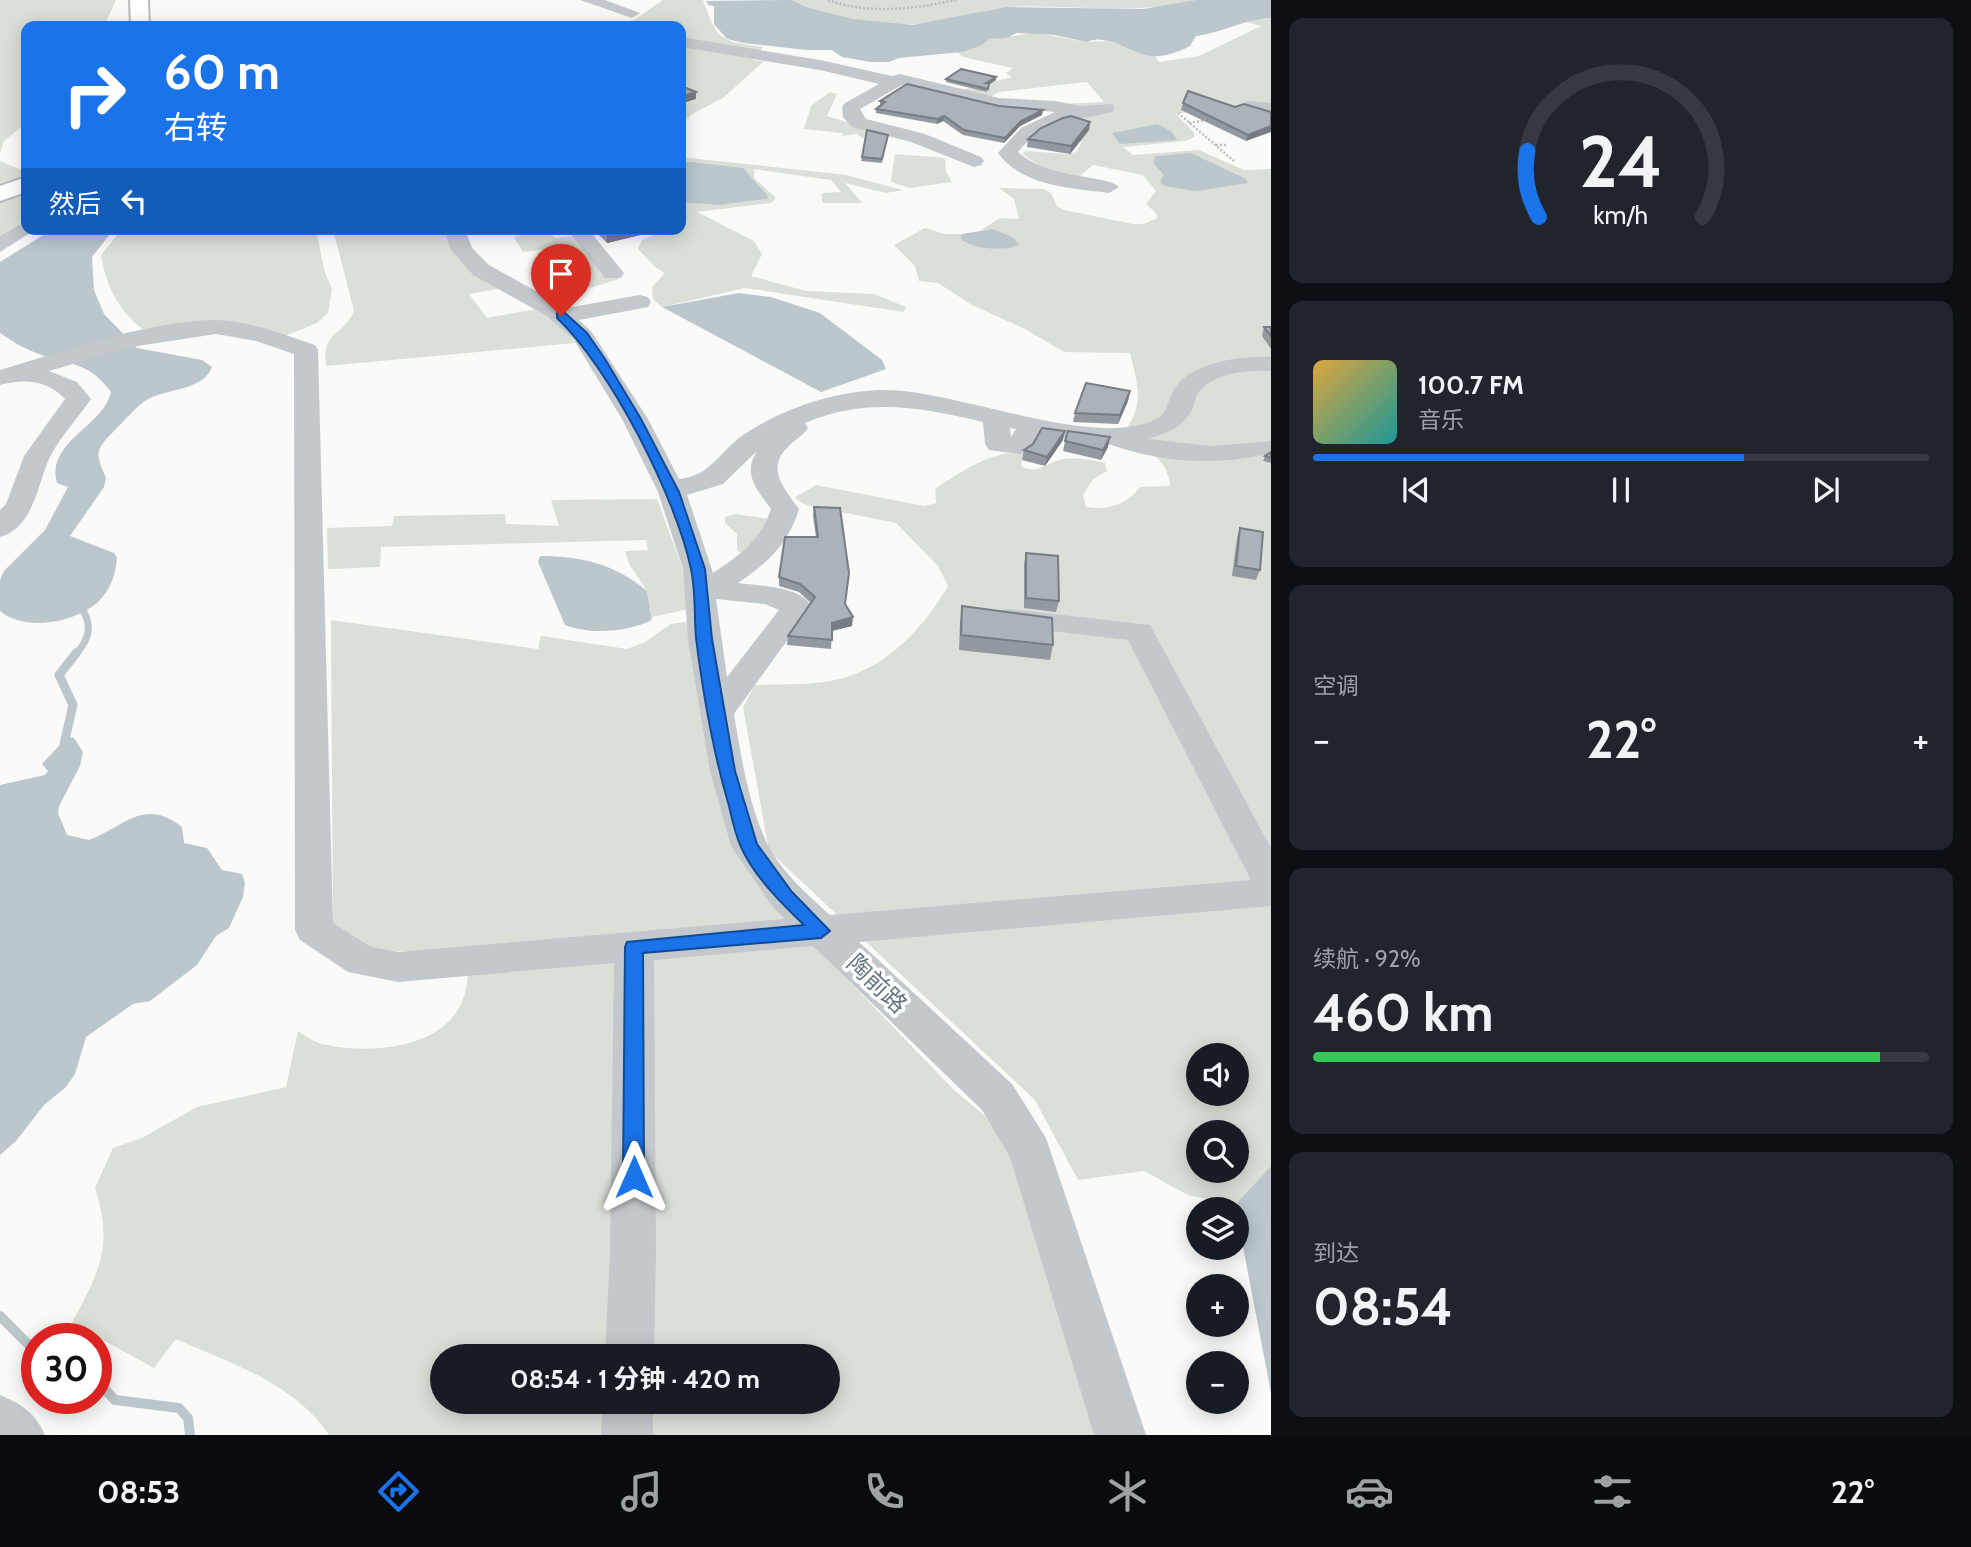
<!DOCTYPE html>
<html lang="zh">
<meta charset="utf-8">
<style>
body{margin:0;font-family:Cabin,"Noto Sans SC",sans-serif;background:#20242c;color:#f1f3f6;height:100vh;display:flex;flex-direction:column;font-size:26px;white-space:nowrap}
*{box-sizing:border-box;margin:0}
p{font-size:23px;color:#9ea1a6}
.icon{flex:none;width:38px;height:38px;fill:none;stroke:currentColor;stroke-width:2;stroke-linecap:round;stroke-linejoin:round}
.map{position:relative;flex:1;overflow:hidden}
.side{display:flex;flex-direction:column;gap:18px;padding:18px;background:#0d0f14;width:700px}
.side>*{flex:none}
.hud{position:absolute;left:21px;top:21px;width:665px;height:214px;border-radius:14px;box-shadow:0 4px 18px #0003;background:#1a73e8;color:#fff;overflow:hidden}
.buttons{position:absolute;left:1186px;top:1043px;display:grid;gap:14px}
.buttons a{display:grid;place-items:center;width:63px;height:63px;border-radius:50%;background:#171b24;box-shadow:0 4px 18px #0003;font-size:35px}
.speed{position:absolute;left:21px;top:1323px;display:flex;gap:14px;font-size:35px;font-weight:700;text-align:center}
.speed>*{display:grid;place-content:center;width:91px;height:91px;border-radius:50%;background:#171b24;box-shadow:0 4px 18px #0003;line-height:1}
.speed .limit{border:10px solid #d22;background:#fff;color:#111}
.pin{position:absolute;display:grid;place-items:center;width:60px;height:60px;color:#fff;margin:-72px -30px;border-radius:50% 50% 50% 0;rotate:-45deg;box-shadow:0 0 7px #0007}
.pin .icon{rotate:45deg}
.me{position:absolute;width:77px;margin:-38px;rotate:0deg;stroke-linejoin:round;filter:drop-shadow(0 0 5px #0008)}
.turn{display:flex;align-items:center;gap:24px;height:147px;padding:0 28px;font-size:32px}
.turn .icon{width:91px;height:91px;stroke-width:2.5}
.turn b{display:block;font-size:49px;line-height:60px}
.then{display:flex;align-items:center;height:66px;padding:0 28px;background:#0003;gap:14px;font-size:26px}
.big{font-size:52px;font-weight:700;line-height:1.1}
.side .tile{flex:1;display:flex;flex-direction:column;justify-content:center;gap:10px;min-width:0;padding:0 24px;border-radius:14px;background:#20242c}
.side .dial{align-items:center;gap:0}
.dial svg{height:182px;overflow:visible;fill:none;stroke:#363941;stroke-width:7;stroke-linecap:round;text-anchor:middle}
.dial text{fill:#f1f3f6;stroke:none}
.song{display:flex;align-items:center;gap:21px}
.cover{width:84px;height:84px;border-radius:10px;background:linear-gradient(135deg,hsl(40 70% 55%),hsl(180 70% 35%))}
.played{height:7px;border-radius:4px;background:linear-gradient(90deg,#1a73e8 70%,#363941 70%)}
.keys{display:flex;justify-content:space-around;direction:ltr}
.heat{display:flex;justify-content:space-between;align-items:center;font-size:38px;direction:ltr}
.charge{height:10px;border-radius:5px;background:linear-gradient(90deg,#34c759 92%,#363941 0)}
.trip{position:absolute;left:430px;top:1344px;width:410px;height:70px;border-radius:35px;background:#171b24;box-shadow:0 4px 18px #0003;font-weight:700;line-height:70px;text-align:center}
.tabs{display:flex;height:112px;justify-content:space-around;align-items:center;background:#090b0e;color:#9ea1a6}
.tabs .icon{width:49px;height:49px}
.tabs .selected{color:#1a73e8}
.tabs b{font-size:32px;color:#f1f3f6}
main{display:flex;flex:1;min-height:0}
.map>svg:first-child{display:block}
.green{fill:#dadfd7;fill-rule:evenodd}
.water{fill:#bbc7cb}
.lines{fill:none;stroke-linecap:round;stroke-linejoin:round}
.stream-far2{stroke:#bbc7cb;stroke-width:7}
.stream-far1{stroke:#bbc7cb;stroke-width:9}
.stream{stroke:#bbc7cb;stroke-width:10}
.major-casing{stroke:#b5babe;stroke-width:4}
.path{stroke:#bbbfc2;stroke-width:2.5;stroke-dasharray:2 2;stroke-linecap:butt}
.minor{fill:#c3c8cc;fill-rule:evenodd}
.major{fill:#fff;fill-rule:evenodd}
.wall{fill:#929a9f}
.shaded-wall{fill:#777d82}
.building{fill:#aab3b9;stroke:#777d82;stroke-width:2}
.route{fill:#1a73e8;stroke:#114b97;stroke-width:2}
.labels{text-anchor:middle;stroke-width:7;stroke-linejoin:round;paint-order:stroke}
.street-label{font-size:24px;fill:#657683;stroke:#fff}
</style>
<main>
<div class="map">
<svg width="1271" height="1435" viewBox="0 0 1271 1435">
<rect width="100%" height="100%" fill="#fafaf8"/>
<g class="green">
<polygon points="0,0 116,0 104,26 26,26 26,123 4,141 0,153"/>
<path d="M663,0H703C718,40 718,41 763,47L753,60L764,61L723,98L692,114L681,125V105L698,99L681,92V26H625Z"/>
<path d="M792,0H1196C1135,16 1072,4 1010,7C987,8 965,18 943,22C899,29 830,22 792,0Z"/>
<path d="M1271,18V105L1228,112L1175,113L1194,132V137L1186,141L1123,147L1133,155L1199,150L1244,170L1271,169V1166L1235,1205L1188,1195L1144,1171L1078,1180L1035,1100L769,851L743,707L755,685C778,684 802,685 825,682C881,674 921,632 948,586L938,566L896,523L806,505L794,498L816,485L924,506L936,503L935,489C962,471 991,451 1024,452L1021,466C1039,476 1047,461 1064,459C1078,457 1092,460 1105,463L1107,471L1093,479L1083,495L1086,507C1107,511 1128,504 1140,487L1170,486C1167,456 1145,447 1120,438C1145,406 1139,390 1130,353L1064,352L1025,329L972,305L938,283L919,281L915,266L894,245L925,228L944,234H962L960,238L978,246L1017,247L1014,238L981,230L1000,218L1019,219L1014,199L999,188L1044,189L1051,193L1057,206L1064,210L1133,224H1144L1157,218L1156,213L1146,204L1156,191L1143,175L1093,165L1080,176L1049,172L1022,154L1026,151L1067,154L1076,152L1082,142L1035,135L1068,121L1078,109L1061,104L1104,102L1087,82L999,92L987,99L958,91L1012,77L1006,73L1013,68L963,57L957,52L990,39L1035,33L1086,42L1107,41L1155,56L1159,62L1199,56L1261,26L1243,21ZM1199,1055H1237V1094H1199ZM1199,1132H1237V1171H1199Z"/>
<polygon points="830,92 837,94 827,116 877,131 872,136 862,138 857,134 843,136 842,133 804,129 811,106"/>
<polygon points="895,154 945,158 946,172 952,182 909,188 891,182"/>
<polygon points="681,157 846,175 903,190 886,193 845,183 862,203 822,203 822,193 841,192 831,180 754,169 754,178 776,198 771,203 697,212 754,241 762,254 751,276 806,291 874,294 906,307 904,312 745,288 662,307 653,299 652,287 665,273 654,266 638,249 642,240 668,229 681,229"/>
<polygon points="0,161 26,172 26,224 0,241"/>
<path d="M122,229H287V234L317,235L325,273L332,289L328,313L317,323L285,336L264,330L147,332C121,316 105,284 101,255Z"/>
<path d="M333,229H443C459,262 468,274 503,288L469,294L487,318L537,309L563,327L575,343L326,366C322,329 342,338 354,311Z"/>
<polygon points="534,229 546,229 555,238 579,235 619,279 590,288 547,249 523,252 514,237 530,233"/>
<polygon points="657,499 682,567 689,609 652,617 647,591 629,564 625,551 648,550 646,540 381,547 380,567 328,569 327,528 392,526 394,516 505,514 506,524 559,526 551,500"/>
<polygon points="735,514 770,519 746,556 737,550 737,534 725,523 725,517"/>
<path d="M331,620L538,649L541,636L627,649L645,642L671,624L692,621L729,820L843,975L953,1089L986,1117L1010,1153L1100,1435H329C294,1383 232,1364 176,1339L154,1368L72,1323C99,1271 114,1247 95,1188L113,1148L142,1138L197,1107L286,1087L298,1031C305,1036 314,1042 322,1044C364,1054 439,1051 461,1004C469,988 468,968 469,950L377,952L333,924ZM443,1356H828V1402H443Z"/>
</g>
<g class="water">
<path d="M792,0L806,7L853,19L913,25L1006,7L1143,9L1196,0H1271V18C1244,19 1222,33 1196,36L1190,46C1178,52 1166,57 1152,56C1132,54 1106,32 1087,42L1054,35L1017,33L1006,38L990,39L980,46L962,52L899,58L889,62H871L842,57L832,50H806L744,43L727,39L714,24V6L708,5L706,1Z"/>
<polygon points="1158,124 1172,132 1177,140 1120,144 1112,133"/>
<polygon points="1191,153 1246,179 1248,183 1197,191 1164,186 1160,181 1164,175 1153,163 1156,156"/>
<polygon points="691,162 743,168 768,196 767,199 718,205 681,202 681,163"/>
<path d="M53,229H114L92,257L94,290L104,314L137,348L202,360L212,367C203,392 164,388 145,401C135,408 126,419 117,428C96,449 94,451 106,478L104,487L70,536L114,553L117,558C116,574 110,591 98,602C74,623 25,632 0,611V580L4,571L45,530L68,487L57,483C45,442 104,426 111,392C88,360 68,366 34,352C22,348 11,340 0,333V262Z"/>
<path d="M993,229L1014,238L1019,245C1006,251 971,250 960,238L962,234Z"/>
<polygon points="739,293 771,297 820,313 882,360 886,369 821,392 662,307"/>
<path d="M540,556C581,556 615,564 647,591L652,620C627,632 591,635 565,625L538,562Z"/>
<path d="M67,737L74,738L83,752L80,766L59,806L58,813L67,835L89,840C124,827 144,797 182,827L184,843L207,848L222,870L242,874L245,883L243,897L229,928L216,936L197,965L150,1001L133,1004L86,1037L75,1074L66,1087L44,1105L16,1141L0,1155V785L45,775L48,771L42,764Z"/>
<polygon points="1271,1166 1271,1393 1235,1205"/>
</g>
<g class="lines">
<path class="stream-far2" d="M76,654C92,636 92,623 79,603"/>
<polyline class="stream-far1" points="64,744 73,705 59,675 77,652"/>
<g class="stream">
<polyline points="0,1316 37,1353"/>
<polyline points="96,1380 115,1400 179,1408 188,1418 190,1435"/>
</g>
<defs>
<g id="major">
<polygon points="130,0 148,0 149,26 131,26"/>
<polygon points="26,177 26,192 0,201 0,186"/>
</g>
</defs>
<use href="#major" class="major-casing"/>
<g class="path">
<path d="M828,0C871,15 912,9 956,0"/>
<polyline points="1178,113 1234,161"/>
<polyline points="1189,123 1207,120"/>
<polyline points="1216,145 1227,145"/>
</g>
<g class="minor">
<polygon points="580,0 605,0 640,13 632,18"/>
<path d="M681,37L820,60L892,76L900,74L999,98L1055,101L1080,106L1112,104L1115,108L1112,112C1076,121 1043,120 1018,152C1046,179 1109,175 1119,187L1109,193C1072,188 1023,187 998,153L1021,128L1055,112L999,108L902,85L860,109L866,119L925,134L981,157L984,161L981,165L974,167L911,142L852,127L843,117L842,107L845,103L879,84L820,70L681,47Z"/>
<polygon points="1251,101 1271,103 1271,113 1245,110 1242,106 1245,102"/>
<polygon points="26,221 26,229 35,229 33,231 0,252 0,236"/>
<path d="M444,229H465L472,248L489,265L566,308L640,295L648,297L651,302L648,307L579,320L591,331L648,419L679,479C711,476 719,452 743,435C782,409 832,392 879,390C955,387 1098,454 1160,417C1169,408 1169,397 1175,388C1191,362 1244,355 1271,357V371C1249,370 1213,372 1198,393C1195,397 1195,404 1193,408C1183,428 1169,432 1149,439L1211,446L1271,441V453C1217,467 1159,462 1108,444C1096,439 1056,438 1039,435L1029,452L1020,454L989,450L985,444L983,422C922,407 865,397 805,423L808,428C803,436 794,440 788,447C765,469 785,489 799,509C789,543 767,564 738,583C760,586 799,586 812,606L734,714C741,756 748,802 766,841C779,870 807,894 830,915L1251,880L1128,640L998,625L994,618L998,611L1009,609L1150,625L1271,848V906L859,942L1012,1084L1046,1138L1146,1435H1094L1010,1157L982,1110L813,946L654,960L656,1253L654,1356H605L610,1253L614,963L398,982L348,972L300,940L295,930L294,354L256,341L216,334L131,347L49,371L77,382L91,399C78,418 60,437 50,457C37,484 34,528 0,537V510L6,504L24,456L65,399C46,379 24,379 0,385V370C64,351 147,321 215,320C248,320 284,335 315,345L318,350L333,923L371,947L398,952L785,919L772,906L731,846L710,771L688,639L683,569L658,492L622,419L574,340L547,316L473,275L451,250ZM1010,428L1016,429L1011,437ZM757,451C742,474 757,490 771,509C761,540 739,556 713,573L687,495L723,484ZM716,599L765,604L779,610L727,677Z"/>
<polygon points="567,229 588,229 624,273 621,278 605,278"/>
<path d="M0,1395C22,1404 35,1413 45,1435H0Z"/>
<polygon points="603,1402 653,1402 653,1435 601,1435"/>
</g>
<use href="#major" class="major"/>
</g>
<g class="wall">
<polygon points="946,79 996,80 988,85 987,92 946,82"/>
<polygon points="880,101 999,106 1042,115 1020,126 1004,143 963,135 943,121 937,124 876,113 876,109 880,106"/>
<polygon points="1183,103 1235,107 1271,112 1246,141 1181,110"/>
<polygon points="1090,122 1089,130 1070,154 1027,147 1028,139"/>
<polygon points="887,139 882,163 861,161 862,157"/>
<polygon points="593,229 661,229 661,230 607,243"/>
<polygon points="1264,327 1271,327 1271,349 1262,336"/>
<polygon points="1130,391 1128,401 1118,424 1073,422 1075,413"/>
<polygon points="1063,440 1045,466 1022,460 1024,450"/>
<polygon points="1065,441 1108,447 1101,460 1063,451"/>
<polygon points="1271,452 1271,463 1263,461 1265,456"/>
<polygon points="814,507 852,626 832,631 831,649 787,645 788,636 811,603 799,592 779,586 779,577 816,537 813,516"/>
<polygon points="1240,528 1260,570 1256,580 1232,576 1237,538"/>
<polygon points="1026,553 1059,601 1056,612 1024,608 1024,563"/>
<polygon points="962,606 1053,645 1050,660 959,650 960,622"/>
</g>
<g class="shaded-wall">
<polygon points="996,77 996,80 985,87 986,83"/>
<polygon points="696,92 696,99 681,104 681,97"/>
<polygon points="1043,110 1042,115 1020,126 1004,143 1005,138 1021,121"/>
<polygon points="944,116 943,121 937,124 938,119"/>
<polygon points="1090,122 1089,130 1070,154 1071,146"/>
<polygon points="1271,126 1271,132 1246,141 1248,135"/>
<polygon points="631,229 661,229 661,230 607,243 607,235"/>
<polygon points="1130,391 1128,401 1118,424 1120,415"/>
<polygon points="1065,431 1063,440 1045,466 1047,457"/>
<polygon points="1110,437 1108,447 1101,460 1103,450"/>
<polygon points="853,617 852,626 831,631 832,623"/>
</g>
<g class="building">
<polygon points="961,69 996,77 986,83 989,83 988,89 946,79"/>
<polygon points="907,84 999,106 1043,110 1021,121 1005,138 964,130 944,116 938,119 876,109 885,102 880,101"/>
<polygon points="681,86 696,92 681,97"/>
<polygon points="1188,91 1235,107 1244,104 1271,112 1271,126 1248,135 1183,103"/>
<polygon points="1071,116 1090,122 1071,146 1028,139 1041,128 1063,118"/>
<polygon points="867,130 888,135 882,159 862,157"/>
<polygon points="601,229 631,229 607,235"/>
<polygon points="1264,327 1271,327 1271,336"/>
<polygon points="1086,383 1130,391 1120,415 1075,413"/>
<polygon points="1042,428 1065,431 1047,457 1024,450 1033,444"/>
<polygon points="1068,431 1110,437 1103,450 1065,441"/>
<polygon points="1271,452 1271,458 1265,456"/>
<polygon points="814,507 840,508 849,573 845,604 853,617 832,623 832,640 788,636 815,597 800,584 779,577 785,537 818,537"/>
<polygon points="1240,528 1263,532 1260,570 1236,566"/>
<polygon points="1026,553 1058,556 1059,601 1026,598"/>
<polygon points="962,606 1052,618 1053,645 961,635"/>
</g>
<path class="route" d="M557,313H565L587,333L605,359L641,419L679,492L705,569L712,639L735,771L757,844L792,892L830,931L821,938L643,953L644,1177L641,1183L634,1186L626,1183L623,1177L625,947L627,942L804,925C781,903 754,876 741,847C735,834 732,819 729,806C713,752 703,694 696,638C694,616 696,592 691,569C676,497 610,368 557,318Z"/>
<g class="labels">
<g class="street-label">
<text transform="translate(877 984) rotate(44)" y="8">陶前路</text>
</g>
</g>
</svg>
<div class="buttons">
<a><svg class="icon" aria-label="sound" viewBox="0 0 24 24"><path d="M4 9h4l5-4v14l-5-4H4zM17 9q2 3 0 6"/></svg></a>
<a><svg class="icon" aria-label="search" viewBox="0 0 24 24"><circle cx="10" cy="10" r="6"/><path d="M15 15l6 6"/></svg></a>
<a><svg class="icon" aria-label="layers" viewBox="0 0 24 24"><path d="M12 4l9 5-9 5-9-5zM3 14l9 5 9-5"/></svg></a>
<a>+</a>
<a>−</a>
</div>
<div class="speed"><div class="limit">30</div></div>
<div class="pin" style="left:561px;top:316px;background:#d93025"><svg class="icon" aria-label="arrive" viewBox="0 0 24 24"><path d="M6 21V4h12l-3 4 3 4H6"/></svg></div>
<svg class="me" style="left:634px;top:1177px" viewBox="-20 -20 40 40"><path d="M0-17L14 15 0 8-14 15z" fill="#1a73e8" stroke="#fff" stroke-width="4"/></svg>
<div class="trip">08:54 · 1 分钟 · 420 m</div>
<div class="hud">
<div class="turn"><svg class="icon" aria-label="right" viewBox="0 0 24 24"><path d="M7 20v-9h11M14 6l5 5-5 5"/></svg><div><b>60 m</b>右转</div></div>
<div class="then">然后<svg class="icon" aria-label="left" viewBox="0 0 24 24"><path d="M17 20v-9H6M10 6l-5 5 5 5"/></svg></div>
</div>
</div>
<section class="side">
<div class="tile dial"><svg viewBox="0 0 100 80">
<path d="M14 69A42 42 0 1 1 86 69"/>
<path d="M14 69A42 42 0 0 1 9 40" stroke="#1a73e8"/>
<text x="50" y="56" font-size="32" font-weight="700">24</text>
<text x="50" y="72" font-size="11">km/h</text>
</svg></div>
<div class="tile">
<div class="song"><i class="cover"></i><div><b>100.7 FM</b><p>音乐</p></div></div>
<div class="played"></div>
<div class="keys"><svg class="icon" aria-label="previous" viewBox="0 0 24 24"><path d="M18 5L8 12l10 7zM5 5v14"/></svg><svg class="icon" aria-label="pause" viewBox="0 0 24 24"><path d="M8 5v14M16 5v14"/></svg><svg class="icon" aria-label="next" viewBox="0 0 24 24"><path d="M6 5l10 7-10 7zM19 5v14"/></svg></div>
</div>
<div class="tile"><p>空调</p>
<div class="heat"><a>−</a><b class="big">22°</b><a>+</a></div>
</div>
<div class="tile"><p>续航 · 92%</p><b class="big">460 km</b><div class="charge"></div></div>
<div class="tile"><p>到达</p><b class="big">08:54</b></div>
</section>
</main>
<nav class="tabs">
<b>08:53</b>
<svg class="icon selected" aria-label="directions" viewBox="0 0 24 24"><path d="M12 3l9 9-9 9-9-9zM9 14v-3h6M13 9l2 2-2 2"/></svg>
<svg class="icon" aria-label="music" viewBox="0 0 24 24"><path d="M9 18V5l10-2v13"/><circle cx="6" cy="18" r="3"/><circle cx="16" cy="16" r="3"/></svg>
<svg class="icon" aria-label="phone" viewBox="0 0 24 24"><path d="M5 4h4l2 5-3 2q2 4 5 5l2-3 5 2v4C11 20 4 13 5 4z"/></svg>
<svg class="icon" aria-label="climate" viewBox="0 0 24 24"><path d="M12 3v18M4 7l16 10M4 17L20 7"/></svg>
<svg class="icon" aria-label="car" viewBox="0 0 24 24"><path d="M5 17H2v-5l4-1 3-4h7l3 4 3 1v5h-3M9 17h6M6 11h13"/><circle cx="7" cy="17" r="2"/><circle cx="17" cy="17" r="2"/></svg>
<svg class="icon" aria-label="filters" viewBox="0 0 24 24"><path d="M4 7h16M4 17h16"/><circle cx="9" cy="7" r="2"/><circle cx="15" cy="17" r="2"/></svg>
<b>22°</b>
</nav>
